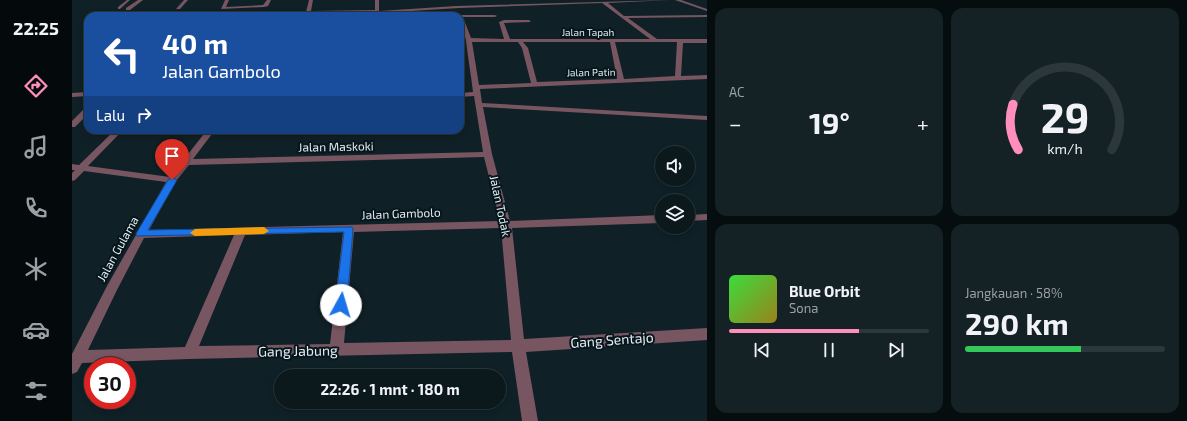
<!DOCTYPE html>
<html lang="id">
<meta charset="utf-8">
<style>
body{margin:0;font-family:"Exo 2",sans-serif;background:#142125;color:#f1f3f6;height:100vh;display:flex;flex-direction:column;font-size:15px;white-space:nowrap}
*{box-sizing:border-box;margin:0}
p{font-size:13px;color:#9aa0a3}
.icon{flex:none;width:22px;height:22px;fill:none;stroke:currentColor;stroke-width:2;stroke-linecap:round;stroke-linejoin:round}
.map{position:relative;flex:1;overflow:hidden}
.sheet{display:flex;flex-direction:column;gap:8px;padding:8px;background:#060d0f;width:480px}
.sheet>*{flex:none}
.top-card{position:absolute;left:12px;top:12px;width:380px;height:122px;border-radius:12px;box-shadow:0 2px 6px #0003,0 0 0 1px #2b373b;background:#1a4fa0;color:#fff;overflow:hidden}
.fabs{position:absolute;left:583px;top:146px;display:grid;gap:8px}
.fabs a{display:grid;place-items:center;width:40px;height:40px;border-radius:50%;background:#0b181c;box-shadow:0 2px 6px #0003,0 0 0 1px #2b373b;font-size:20px}
.speed{position:absolute;left:12px;top:357px;display:flex;gap:8px;font-size:20px;font-weight:700;text-align:center}
.speed>*{display:grid;place-content:center;width:52px;height:52px;border-radius:50%;background:#0b181c;box-shadow:0 2px 6px #0003,0 0 0 1px #2b373b;line-height:1}
.speed .limit{border:6px solid #d22;background:#fff;color:#111}
.pin{position:absolute;display:grid;place-items:center;width:34px;height:34px;color:#fff;margin:-41px -17px;border-radius:50% 50% 50% 0;rotate:-45deg;box-shadow:0 0 4px #0007}
.pin .icon{rotate:45deg}
.me{position:absolute;width:44px;margin:-22px;rotate:6deg;stroke-linejoin:round;filter:drop-shadow(0 0 3px #0008)}
.turn{display:flex;align-items:center;gap:14px;height:84px;padding:0 12px;font-size:18px}
.turn .icon{width:52px;height:52px;stroke-width:2.5}
.turn b{display:block;font-size:28px;line-height:34px}
.then{display:flex;align-items:center;height:38px;padding:0 12px;background:#0003;gap:8px;font-size:15px}
.big{font-size:30px;font-weight:700;line-height:1.1}
.sheet .tile{flex:1;display:flex;flex-direction:column;justify-content:center;gap:6px;min-width:0;padding:0 14px;border-radius:12px;background:#142125}
.sheet .dial{align-items:center;gap:0}
.dial svg{height:104px;overflow:visible;fill:none;stroke:#2b373b;stroke-width:7;stroke-linecap:round;text-anchor:middle}
.dial text{fill:#f1f3f6;stroke:none}
.song{display:flex;align-items:center;gap:12px}
.cover{width:48px;height:48px;border-radius:6px;background:linear-gradient(135deg,hsl(120 70% 55%),hsl(50 70% 35%))}
.played{height:4px;border-radius:2px;background:linear-gradient(90deg,#ff8eba 65%,#2b373b 65%)}
.keys{display:flex;justify-content:space-around;direction:ltr}
.heat{display:flex;justify-content:space-between;align-items:center;font-size:22px;direction:ltr}
.charge{height:6px;border-radius:3px;background:linear-gradient(90deg,#34c759 58%,#2b373b 0)}
.sheet .tiles{flex:1;display:grid;gap:8px;grid-template-columns:repeat(2,1fr)}
.trip{position:absolute;left:202px;top:369px;width:232px;height:40px;border-radius:20px;background:#0b181c;box-shadow:0 2px 6px #0003,0 0 0 1px #2b373b;font-weight:700;line-height:40px;text-align:center}
main{display:flex;flex:1;min-height:0}
.tabs{display:flex;flex-direction:column;width:72px;justify-content:space-around;align-items:center;background:#040a0b;color:#9aa0a3}
.tabs .icon{width:28px;height:28px}
.tabs .selected{color:#ff8eba}
.tabs b{font-size:18px;color:#f1f3f6}
.map>svg:first-child{display:block}
.lines{fill:none;stroke-linecap:round;stroke-linejoin:round}
.lane{fill:#775561;fill-rule:evenodd}
.street{fill:#775561;fill-rule:evenodd}
.route{fill:#1a73e8;stroke:#114b97}
.slow{fill:#f59e0b}
.labels{text-anchor:middle;stroke-width:4;stroke-linejoin:round;paint-order:stroke}
.far-street-label{font-size:10px;fill:#e2ecf1;stroke:#06161c}
.street-label{font-size:12px;fill:#e2ecf1;stroke:#06161c}
.near-street-label{font-size:14px;fill:#e2ecf1;stroke:#06161c}
</style>
<main>
<nav class="tabs">
<b>22:25</b>
<svg class="icon selected" aria-label="directions" viewBox="0 0 24 24"><path d="M12 3l9 9-9 9-9-9zM9 14v-3h6M13 9l2 2-2 2"/></svg>
<svg class="icon" aria-label="music" viewBox="0 0 24 24"><path d="M9 18V5l10-2v13"/><circle cx="6" cy="18" r="3"/><circle cx="16" cy="16" r="3"/></svg>
<svg class="icon" aria-label="phone" viewBox="0 0 24 24"><path d="M5 4h4l2 5-3 2q2 4 5 5l2-3 5 2v4C11 20 4 13 5 4z"/></svg>
<svg class="icon" aria-label="climate" viewBox="0 0 24 24"><path d="M12 3v18M4 7l16 10M4 17L20 7"/></svg>
<svg class="icon" aria-label="car" viewBox="0 0 24 24"><path d="M5 17H2v-5l4-1 3-4h7l3 4 3 1v5h-3M9 17h6M6 11h13"/><circle cx="7" cy="17" r="2"/><circle cx="17" cy="17" r="2"/></svg>
<svg class="icon" aria-label="filters" viewBox="0 0 24 24"><path d="M4 7h16M4 17h16"/><circle cx="9" cy="7" r="2"/><circle cx="15" cy="17" r="2"/></svg>
</nav>
<div class="map">
<svg width="635" height="421" viewBox="0 0 635 421">
<rect width="100%" height="100%" fill="#0f2026"/>
<g class="lines">
<polygon class="lane" points="55,0 58,0 48,9 46,9 46,7"/>
<g class="street">
<polygon points="66,0 71,0 58,10 54,10 54,8"/>
<polygon points="112,0 116,0 108,9 104,9"/>
<polygon points="153,0 157,0 154,7 191,5 195,0 199,0 196,6 192,7 149,9"/>
<path d="M237,0H241L239,11L303,10V0H307V11L384,6L598,0L536,3L552,16L635,15V17L556,18L585,39H635V43H611L609,76L635,75V79L408,89L410,103L635,116V120L411,107L420,154L438,221L590,215V223L440,228L452,339L635,328V340L454,352L466,421H450L440,352L117,359L10,363L5,372L0,374V354L35,286L94,182L12,171L3,180L0,181V173L3,170H0V164L7,165L43,130H51L16,166L98,177L135,130H143L121,159L411,152L402,96L388,97V93L401,92C399,75 396,58 394,41C393,32 388,25 388,16H386V15H423L425,16L423,17H391L399,38L432,39L427,22L432,20H457L459,22L432,23L438,39H578L530,3L387,8L307,13L305,16H301L302,12L237,13L235,16H231L234,12ZM400,42H446L450,48L459,83L407,85ZM451,42H538L545,79L465,82L456,48ZM543,42H605L603,76L552,79ZM412,157L428,221L77,230L104,181L117,165ZM429,228L439,340L272,343L282,232ZM271,232L258,344L127,346L173,235ZM162,235L113,347L16,350L45,290L72,238Z"/>
<polygon points="603,0 609,0 635,9 635,11"/>
<polygon points="16,92 16,96 0,97 0,93"/>
<polygon points="13,108 16,108 16,114 3,127 0,127 0,121"/>
<polygon points="635,214 635,220 616,221 616,215"/>
</g>
</g>
<polygon class="route" points="100,177 105,180 76,230 280,227 281,229 275,305 273,308 269,309 265,308 263,305 272,232 65,236 64,234 65,232 96,180"/>
<polygon class="slow" points="192,227 197,231 192,234 123,236 118,233 123,229"/>
<g class="labels">
<g class="far-street-label">
<text x="516" y="36">Jalan Tapah</text>
<text transform="translate(519 72) rotate(-1)" y="4">Jalan Patin</text>
</g>
<g class="street-label">
<text transform="translate(264 147) rotate(-1)" y="4">Jalan Maskoki</text>
<text transform="translate(428 206) rotate(78)" y="4">Jalan Todak</text>
<text transform="translate(329 214) rotate(-2)" y="4">Jalan Gambolo</text>
<text transform="translate(46 249) rotate(-61)" y="4">Jalan Gulama</text>
</g>
<g class="near-street-label">
<text transform="translate(540 340) rotate(-4)" y="5">Gang Sentajo</text>
<text transform="translate(226 351) rotate(-1)" y="5">Gang Jabung</text>
</g>
</g>
</svg>
<div class="fabs">
<a><svg class="icon" aria-label="sound" viewBox="0 0 24 24"><path d="M4 9h4l5-4v14l-5-4H4zM17 9q2 3 0 6"/></svg></a>
<a><svg class="icon" aria-label="layers" viewBox="0 0 24 24"><path d="M12 4l9 5-9 5-9-5zM3 14l9 5 9-5"/></svg></a>
</div>
<div class="speed"><div class="limit">30</div></div>
<div class="pin" style="left:100px;top:180px;background:#d93025"><svg class="icon" aria-label="arrive" viewBox="0 0 24 24"><path d="M6 21V4h12l-3 4 3 4H6"/></svg></div>
<svg class="me" style="left:269px;top:305px" viewBox="-20 -20 40 40"><circle r="19" fill="#fff"/><path d="M0-13L10 11 0 6-10 11z" fill="#1a73e8"/></svg>
<div class="trip">22:26 · 1 mnt · 180 m</div>
<div class="top-card">
<div class="turn"><svg class="icon" aria-label="left" viewBox="0 0 24 24"><path d="M17 20v-9H6M10 6l-5 5 5 5"/></svg><div><b>40 m</b>Jalan Gambolo</div></div>
<div class="then">Lalu<svg class="icon" aria-label="right" viewBox="0 0 24 24"><path d="M7 20v-9h11M14 6l5 5-5 5"/></svg></div>
</div>
</div>
<section class="sheet">
<div class="tiles">
<div class="tile"><p>AC</p>
<div class="heat"><a>−</a><b class="big">19°</b><a>+</a></div>
</div>
<div class="tile dial"><svg viewBox="0 0 100 80">
<path d="M14 69A42 42 0 1 1 86 69"/>
<path d="M14 69A42 42 0 0 1 10 34" stroke="#ff8eba"/>
<text x="50" y="56" font-size="32" font-weight="700">29</text>
<text x="50" y="72" font-size="11">km/h</text>
</svg></div>
<div class="tile">
<div class="song"><i class="cover"></i><div><b>Blue Orbit</b><p>Sona</p></div></div>
<div class="played"></div>
<div class="keys"><svg class="icon" aria-label="previous" viewBox="0 0 24 24"><path d="M18 5L8 12l10 7zM5 5v14"/></svg><svg class="icon" aria-label="pause" viewBox="0 0 24 24"><path d="M8 5v14M16 5v14"/></svg><svg class="icon" aria-label="next" viewBox="0 0 24 24"><path d="M6 5l10 7-10 7zM19 5v14"/></svg></div>
</div>
<div class="tile"><p>Jangkauan · 58%</p><b class="big">290 km</b><div class="charge"></div></div>
</div>
</section>
</main>
